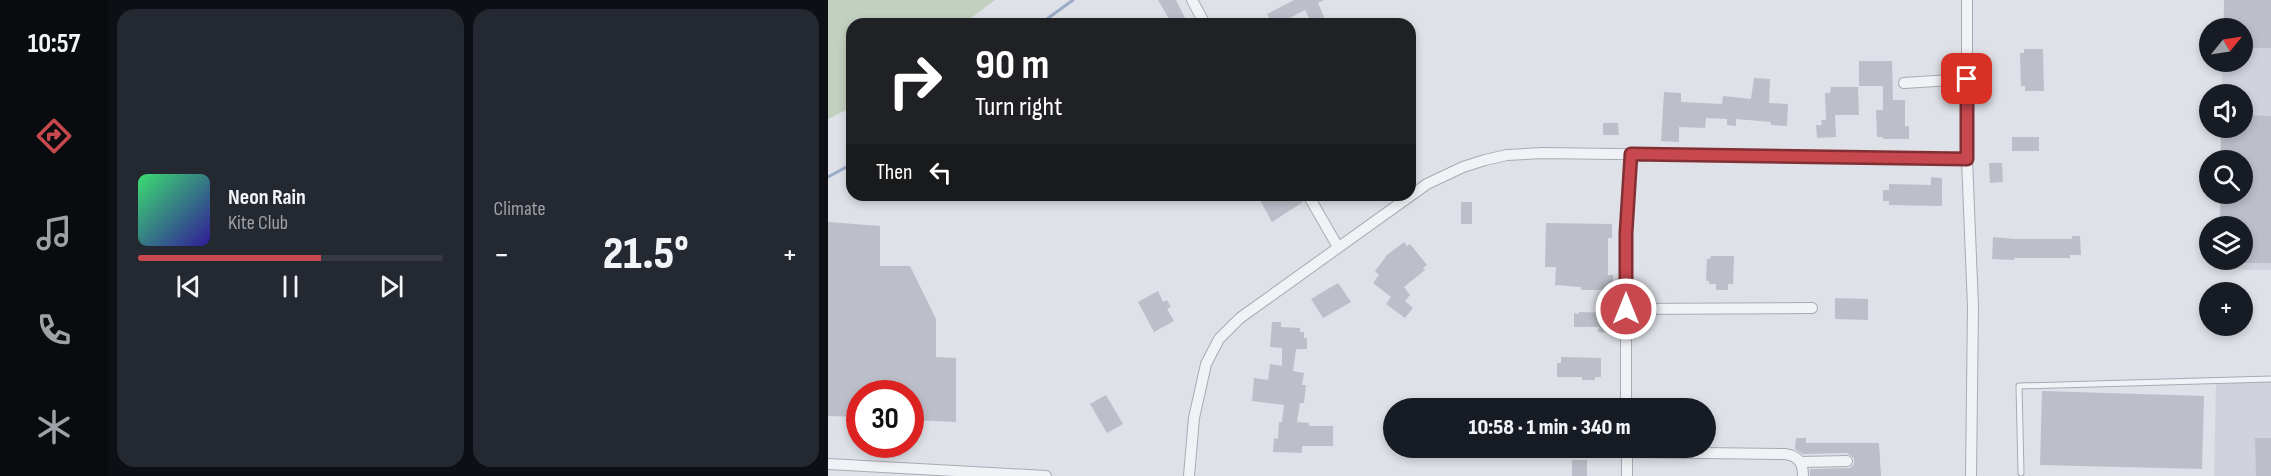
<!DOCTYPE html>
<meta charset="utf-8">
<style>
body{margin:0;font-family:"Sofia Sans Condensed",sans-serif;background:#242831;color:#f1f3f6;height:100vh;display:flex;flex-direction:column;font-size:22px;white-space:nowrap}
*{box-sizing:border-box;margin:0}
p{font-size:20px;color:#9ea1a6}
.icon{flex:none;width:33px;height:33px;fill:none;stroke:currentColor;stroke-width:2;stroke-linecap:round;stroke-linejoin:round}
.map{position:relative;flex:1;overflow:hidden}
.drawer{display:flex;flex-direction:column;gap:9px;padding:9px;background:#0d0f14;width:720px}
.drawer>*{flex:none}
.hud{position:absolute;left:18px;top:18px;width:570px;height:183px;border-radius:18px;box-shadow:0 3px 9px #0003;background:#202124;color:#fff;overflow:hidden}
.needle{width:39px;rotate:60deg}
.fabs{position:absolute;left:1371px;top:18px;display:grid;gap:12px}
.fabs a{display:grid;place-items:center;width:54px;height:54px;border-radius:50%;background:#171b24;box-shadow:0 3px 9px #0003;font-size:30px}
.speed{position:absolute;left:18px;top:380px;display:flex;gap:12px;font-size:30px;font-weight:700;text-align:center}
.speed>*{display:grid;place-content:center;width:78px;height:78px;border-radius:50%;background:#171b24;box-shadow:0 3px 9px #0003;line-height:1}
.speed .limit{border:9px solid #d22;background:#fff;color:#111}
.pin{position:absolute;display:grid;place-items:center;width:51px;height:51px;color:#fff;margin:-26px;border-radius:12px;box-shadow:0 3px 9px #0006}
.me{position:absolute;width:66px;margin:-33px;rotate:0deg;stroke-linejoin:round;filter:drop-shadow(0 0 4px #0008)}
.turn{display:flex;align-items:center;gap:21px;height:126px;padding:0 30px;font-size:27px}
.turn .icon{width:78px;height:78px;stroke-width:2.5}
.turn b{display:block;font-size:42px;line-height:51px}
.then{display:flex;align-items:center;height:57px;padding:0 30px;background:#0003;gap:12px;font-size:22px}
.big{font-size:45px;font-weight:800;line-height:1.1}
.drawer .card{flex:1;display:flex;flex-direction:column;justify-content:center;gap:9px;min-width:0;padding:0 21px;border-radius:18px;background:#242831}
.song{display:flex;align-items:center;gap:18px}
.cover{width:72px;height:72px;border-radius:9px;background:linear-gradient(135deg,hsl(140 70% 55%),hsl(250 70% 35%))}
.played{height:6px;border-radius:3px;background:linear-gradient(90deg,#c7484e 60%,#363941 60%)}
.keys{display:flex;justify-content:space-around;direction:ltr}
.heat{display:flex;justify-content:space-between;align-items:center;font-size:33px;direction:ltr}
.drawer .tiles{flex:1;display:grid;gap:9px;grid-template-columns:repeat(2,1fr)}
.trip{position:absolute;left:555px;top:398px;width:333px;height:60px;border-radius:30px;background:#171b24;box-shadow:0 3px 9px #0003;font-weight:800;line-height:60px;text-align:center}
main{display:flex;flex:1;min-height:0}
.tabs{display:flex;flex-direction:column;width:108px;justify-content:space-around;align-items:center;background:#090b0e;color:#9ea1a6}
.tabs .icon{width:42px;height:42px}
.tabs .current{color:#c7484e}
.tabs b{font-size:27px;color:#f1f3f6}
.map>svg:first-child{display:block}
.built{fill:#d0d3dc}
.green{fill:#c2d0c0}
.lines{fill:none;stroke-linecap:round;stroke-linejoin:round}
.stream{stroke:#9aabc6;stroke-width:3}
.building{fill:#bcbfc9}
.service-casing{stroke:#a7abb4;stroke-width:7}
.minor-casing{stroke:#a7abb4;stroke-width:12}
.service{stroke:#f0f2f5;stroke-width:5}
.minor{stroke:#f0f2f5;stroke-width:10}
.route-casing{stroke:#812f33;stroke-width:15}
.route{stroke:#c7484e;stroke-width:10}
</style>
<main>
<nav class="tabs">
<b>10:57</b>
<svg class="icon current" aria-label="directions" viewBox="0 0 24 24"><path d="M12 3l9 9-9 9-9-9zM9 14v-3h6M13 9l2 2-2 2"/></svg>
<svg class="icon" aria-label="music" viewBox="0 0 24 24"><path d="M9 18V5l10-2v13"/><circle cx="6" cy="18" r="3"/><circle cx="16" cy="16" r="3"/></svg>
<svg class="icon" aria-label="phone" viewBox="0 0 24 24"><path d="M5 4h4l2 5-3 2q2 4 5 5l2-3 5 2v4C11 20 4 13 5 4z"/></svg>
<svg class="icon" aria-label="climate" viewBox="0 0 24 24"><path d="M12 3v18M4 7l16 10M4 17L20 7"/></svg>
</nav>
<section class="drawer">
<div class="tiles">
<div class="card">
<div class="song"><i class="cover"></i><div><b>Neon Rain</b><p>Kite Club</p></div></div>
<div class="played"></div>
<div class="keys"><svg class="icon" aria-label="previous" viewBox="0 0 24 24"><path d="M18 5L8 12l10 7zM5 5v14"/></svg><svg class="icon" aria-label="pause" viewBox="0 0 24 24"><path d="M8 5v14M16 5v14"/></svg><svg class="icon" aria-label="next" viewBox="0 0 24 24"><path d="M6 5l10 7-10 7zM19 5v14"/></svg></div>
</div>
<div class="card"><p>Climate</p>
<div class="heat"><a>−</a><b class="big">21.5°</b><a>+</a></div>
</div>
</div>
</section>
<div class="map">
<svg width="1443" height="476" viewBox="0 0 1443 476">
<rect width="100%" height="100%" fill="#dee1e7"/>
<g class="built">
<polygon points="1396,0 1443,0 1443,270 1390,269 1390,260 1414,260 1414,226 1391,226 1392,194 1414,194 1414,160 1392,160 1393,128 1414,128 1414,94 1394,94 1394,62 1414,62 1414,28 1395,28"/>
<polygon points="1388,381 1443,382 1443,476 1386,476"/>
</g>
<polygon class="green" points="0,0 167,0 135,24 24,24 24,107 0,119"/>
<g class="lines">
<g class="stream">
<polyline points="212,24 245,0"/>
<polyline points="0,177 24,164"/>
</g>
</g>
<g class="building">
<polygon points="330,0 348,0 360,24 344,24"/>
<polygon points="466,0 496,0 490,3 499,24 484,24 477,10 450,24 444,24 439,14"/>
<polygon points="1396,0 1443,0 1443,48 1414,48 1414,28 1396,28"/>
<polygon points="1196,49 1215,49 1216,91 1197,91 1197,86 1193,86 1192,53 1196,53"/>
<polygon points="1031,61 1064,61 1065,100 1077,100 1077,126 1081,126 1081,139 1055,139 1055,137 1049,137 1048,110 1055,110 1055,86 1031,86"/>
<polygon points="926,78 942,79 941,103 960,104 959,126 943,125 943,122 908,119 908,126 899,125 899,119 878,118 877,128 851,127 851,142 833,141 836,92 853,93 853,102 894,104 895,96 923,99"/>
<polygon points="1003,87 1030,87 1031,115 1007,115 1008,137 989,138 988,125 994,125 993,120 998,120 997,93 1002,93"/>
<polygon points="1414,115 1443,116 1443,263 1414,263 1414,226 1393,226 1392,194 1414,194 1414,159 1393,159 1393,128 1414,128"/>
<polygon points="775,123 790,123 791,135 775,135"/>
<rect x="1184" y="137" width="27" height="14"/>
<polygon points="1161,163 1174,163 1175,182 1162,183"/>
<polygon points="1103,177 1114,178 1114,206 1061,205 1061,201 1055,201 1055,190 1061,190 1061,184 1103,185"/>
<polygon points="429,195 473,195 475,202 444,222"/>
<rect x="633" y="202" width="11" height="22"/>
<polygon points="0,222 52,226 52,266 82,266 108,319 108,357 128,358 128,422 82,420 82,393 32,393 32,417 0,416"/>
<polygon points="718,223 784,224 784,238 780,238 780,275 785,275 785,290 753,290 753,287 727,285 728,267 717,267"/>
<polygon points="1244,236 1252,236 1253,255 1242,255 1242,258 1186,258 1186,260 1164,259 1165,237 1187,239 1244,239"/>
<polygon points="576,242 579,246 582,244 599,265 595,268 597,270 576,287 582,295 577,301 585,308 577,318 558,304 563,297 545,283 551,275 547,271 559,255"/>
<polygon points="883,256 906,256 905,284 900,284 900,290 888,290 888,284 881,284 881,281 878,281 879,259 882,259"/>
<polygon points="510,283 523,302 495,318 483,299"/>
<polygon points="330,291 335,302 339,300 343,307 339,309 346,321 326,332 310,302"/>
<polygon points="1007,298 1040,299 1040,320 1007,319"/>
<polygon points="751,312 784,313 783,333 770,332 771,327 746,327 746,313 751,314"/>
<polygon points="444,322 453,322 453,327 472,328 472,332 476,332 476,338 479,338 479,349 468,349 465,371 476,373 474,385 478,385 476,403 472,403 469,422 481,423 481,426 505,426 505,446 474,446 474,453 445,452 446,438 450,439 451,422 454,422 456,405 424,401 426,378 440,380 442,364 454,366 454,348 442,347"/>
<polygon points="733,357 773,358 773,377 767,377 767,380 754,380 754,377 729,377 729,363 733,363"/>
<polygon points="1214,391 1376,396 1374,469 1212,465"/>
<polygon points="278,395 295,424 279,433 262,404"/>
<polygon points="968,438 978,438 978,443 1051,443 1053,476 982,476 982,469 1022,468 1026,464 1026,458 1019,453 975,454 967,449"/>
<polygon points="1427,438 1443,438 1443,476 1428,476"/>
<rect x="744" y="460" width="15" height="16"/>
</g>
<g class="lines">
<defs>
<polyline id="service" points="1193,473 1191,386 1443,379"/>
<g id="minor">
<polyline points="364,0 377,24"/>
<polyline points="1139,0 1139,159 1145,307 1143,476"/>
<polyline points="1076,83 1139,79"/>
<polyline points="480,195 510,247"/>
<polyline points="798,309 984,308"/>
<polyline points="798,408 798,233 803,154"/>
<path d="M799,447V452L957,454C971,456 975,463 975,476"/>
<polyline points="799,452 799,476"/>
<polyline points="973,462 1019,461"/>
<polyline points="0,464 218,476"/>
<polyline points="361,476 366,418 378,364 391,339 412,318 599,184 635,167 657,160 679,155 714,153 1139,159"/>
</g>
</defs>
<use href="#service" class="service-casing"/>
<use href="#minor" class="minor-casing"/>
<use href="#service" class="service"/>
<use href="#minor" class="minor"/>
</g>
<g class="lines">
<defs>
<polyline id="route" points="798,309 798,233 803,154 1139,159 1139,79"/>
</defs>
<use href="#route" class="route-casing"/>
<use href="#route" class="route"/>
</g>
</svg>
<div class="fabs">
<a><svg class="needle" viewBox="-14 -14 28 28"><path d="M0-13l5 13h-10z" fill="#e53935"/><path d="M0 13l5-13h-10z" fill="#9ea1a6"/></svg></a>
<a><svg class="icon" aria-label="sound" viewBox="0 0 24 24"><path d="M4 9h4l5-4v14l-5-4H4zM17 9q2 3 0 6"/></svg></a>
<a><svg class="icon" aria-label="search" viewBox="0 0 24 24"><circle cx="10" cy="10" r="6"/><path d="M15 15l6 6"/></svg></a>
<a><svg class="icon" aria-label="layers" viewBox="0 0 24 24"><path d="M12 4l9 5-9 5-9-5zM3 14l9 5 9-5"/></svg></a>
<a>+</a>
</div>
<div class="speed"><div class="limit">30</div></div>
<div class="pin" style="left:1139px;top:79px;background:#d93025"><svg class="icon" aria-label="arrive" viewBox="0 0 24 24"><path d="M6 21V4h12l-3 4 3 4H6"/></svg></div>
<svg class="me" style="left:798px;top:309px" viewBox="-20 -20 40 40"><circle r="17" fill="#c7484e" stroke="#fff" stroke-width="3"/><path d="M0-11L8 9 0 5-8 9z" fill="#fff"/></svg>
<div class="trip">10:58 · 1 min · 340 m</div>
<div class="hud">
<div class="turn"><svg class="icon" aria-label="right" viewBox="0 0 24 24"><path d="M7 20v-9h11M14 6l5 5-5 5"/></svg><div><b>90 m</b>Turn right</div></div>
<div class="then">Then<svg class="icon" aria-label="left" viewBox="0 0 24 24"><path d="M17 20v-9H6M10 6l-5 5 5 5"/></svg></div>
</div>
</div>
</main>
